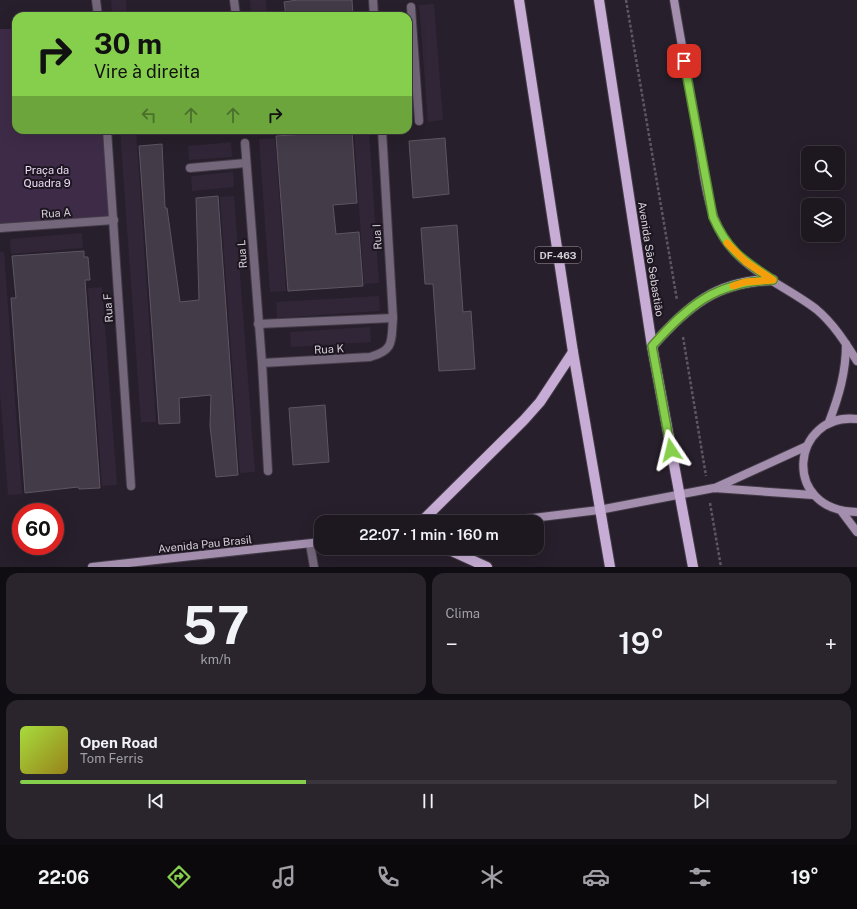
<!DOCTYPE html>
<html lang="pt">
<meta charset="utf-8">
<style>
body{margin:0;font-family:"Public Sans",sans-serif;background:#2a242d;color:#f1f3f6;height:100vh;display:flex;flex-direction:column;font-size:15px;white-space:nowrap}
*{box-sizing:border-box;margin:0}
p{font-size:13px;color:#a09fa5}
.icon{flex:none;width:22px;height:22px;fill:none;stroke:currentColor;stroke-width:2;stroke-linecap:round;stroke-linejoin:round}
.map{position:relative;height:567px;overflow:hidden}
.sheet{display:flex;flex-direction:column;gap:6px;padding:6px;background:#100d12;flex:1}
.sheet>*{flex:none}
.top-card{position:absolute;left:12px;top:12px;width:400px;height:122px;border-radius:12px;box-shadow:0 4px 16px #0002,0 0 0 1px #3b363e;background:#86cf4c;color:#111;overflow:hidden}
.fabs{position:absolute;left:801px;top:146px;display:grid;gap:8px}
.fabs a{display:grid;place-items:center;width:44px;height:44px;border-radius:8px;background:#1d1720;box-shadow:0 4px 16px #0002,0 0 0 1px #3b363e;font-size:20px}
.speed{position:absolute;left:12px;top:503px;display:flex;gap:8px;font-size:20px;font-weight:700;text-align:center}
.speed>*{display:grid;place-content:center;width:52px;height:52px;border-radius:50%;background:#1d1720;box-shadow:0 4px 16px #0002,0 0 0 1px #3b363e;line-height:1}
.speed .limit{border:6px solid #d22;background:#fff;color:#111}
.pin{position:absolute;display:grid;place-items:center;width:34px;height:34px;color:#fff;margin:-17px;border-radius:8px;box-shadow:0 2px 6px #0006}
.me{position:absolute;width:44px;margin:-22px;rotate:350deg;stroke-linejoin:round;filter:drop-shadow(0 0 3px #0008)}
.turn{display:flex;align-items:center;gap:14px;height:84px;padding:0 16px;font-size:18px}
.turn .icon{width:52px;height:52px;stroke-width:2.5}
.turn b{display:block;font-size:28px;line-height:34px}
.lanes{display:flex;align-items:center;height:38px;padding:0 16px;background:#0003;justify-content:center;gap:20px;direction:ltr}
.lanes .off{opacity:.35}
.big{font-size:30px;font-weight:600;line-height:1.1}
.sheet .tile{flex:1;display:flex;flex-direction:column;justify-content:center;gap:6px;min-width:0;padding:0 14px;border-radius:12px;background:#2a242d}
.sheet .dial{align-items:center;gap:0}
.dial b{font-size:52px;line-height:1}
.song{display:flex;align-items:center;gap:12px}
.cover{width:48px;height:48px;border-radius:6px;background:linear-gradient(135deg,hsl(80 70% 55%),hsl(50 70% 35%))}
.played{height:4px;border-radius:2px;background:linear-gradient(90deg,#86cf4c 35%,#3b363e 35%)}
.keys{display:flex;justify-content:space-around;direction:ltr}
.heat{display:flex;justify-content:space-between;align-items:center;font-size:22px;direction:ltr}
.sheet .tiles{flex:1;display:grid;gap:6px;grid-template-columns:1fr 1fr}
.tile:last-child{grid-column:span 2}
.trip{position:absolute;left:314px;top:515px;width:230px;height:40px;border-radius:12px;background:#1d1720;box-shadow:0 4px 16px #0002,0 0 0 1px #3b363e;font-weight:600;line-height:40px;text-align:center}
.menu{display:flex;height:64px;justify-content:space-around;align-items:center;background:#0c090d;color:#a09fa5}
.menu .icon{width:28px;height:28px}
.menu .current{color:#86cf4c}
.menu b{font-size:18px;color:#f1f3f6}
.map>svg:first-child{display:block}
.built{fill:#312637}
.green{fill:#3e2b48}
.building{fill:#433b48;stroke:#5e5563}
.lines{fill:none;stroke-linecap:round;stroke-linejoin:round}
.lane-casing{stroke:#433b47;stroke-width:10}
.street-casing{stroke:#433b47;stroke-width:10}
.secondary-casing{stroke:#433b47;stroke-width:10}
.primary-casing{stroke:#433b47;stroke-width:12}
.path{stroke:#5e5661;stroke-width:2.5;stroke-dasharray:3 2;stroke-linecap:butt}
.lane{stroke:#74677b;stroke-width:8}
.street{stroke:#74677b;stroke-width:8}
.secondary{stroke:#a38eae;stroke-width:8}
.primary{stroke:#c7add5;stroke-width:10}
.route-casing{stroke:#578731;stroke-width:10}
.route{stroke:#86cf4c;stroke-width:7}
.slow{stroke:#f59e0b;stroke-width:7}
.labels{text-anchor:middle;stroke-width:4;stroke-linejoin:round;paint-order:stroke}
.shield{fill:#1d1621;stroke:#9e98a1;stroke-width:1}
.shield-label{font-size:10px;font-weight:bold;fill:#d5d0d8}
.park-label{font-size:11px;fill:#efddf9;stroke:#1d1621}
.street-label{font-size:11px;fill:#d5d0d8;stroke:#1d1621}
</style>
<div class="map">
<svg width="857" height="567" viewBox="0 0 857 567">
<rect width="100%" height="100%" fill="#271f2b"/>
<g class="built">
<polygon points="111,0 126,0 127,16 112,16"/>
<polygon points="250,0 266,0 267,16 251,16"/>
<polygon points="434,4 443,120 428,122 419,5"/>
<polygon points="120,130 136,130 156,422 141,422"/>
<polygon points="354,130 369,130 379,283 364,284"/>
<polygon points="275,138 286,291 270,292 259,139"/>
<polygon points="231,142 232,157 189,160 188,146"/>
<polygon points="233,172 234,187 192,191 191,176"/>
<polygon points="234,196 255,472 240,473 220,197"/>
<polygon points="82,233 83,248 11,254 10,239"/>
<polygon points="0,252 4,252 22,494 8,495 0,392"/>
<polygon points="102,287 117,485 102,486 88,288"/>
<polygon points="379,296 380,311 277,318 276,302"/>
<polygon points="370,327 371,342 291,347 290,332"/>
</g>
<polygon class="green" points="0,29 16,29 16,130 106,130 113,219 0,226"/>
<g class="building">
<polygon points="297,0 352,0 353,16 286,16 284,2"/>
<polygon points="352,131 357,203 333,205 336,234 359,232 363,286 288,291 276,136"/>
<polygon points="445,138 449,194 413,198 409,141"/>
<polygon points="162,144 165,208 167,208 180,302 199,300 196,198 218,196 238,475 216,477 210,426 211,395 179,398 180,423 159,424 139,146"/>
<polygon points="457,225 463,312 471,311 475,369 439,371 433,284 425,284 421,228"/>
<polygon points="84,251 84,257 88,257 90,280 85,280 100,488 79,489 78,487 25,493 11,298 16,298 12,256"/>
<polygon points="325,405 329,462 293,465 289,408"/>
</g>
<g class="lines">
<defs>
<g id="lane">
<polyline points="411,7 419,121"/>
<polyline points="190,168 246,163"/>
<polyline points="258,324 393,318"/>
</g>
<g id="street">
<polyline points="96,0 98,16"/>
<polyline points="234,0 236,16"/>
<polyline points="373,0 374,16"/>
<polyline points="107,130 131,486"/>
<polyline points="245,143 262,363 268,471"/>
<polyline points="0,228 114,220"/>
<path d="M262,363L370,357C395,350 391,341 393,318L382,130"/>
<polyline points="310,544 314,567"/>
</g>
<g id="secondary">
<path d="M674,0C681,42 689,84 696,125C703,164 705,219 732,249C753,274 790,289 816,309C833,323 845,342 857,361"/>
<path d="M857,419C791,412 780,511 857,512"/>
<path d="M829,422C839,396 846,372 846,344"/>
<polyline points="715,488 807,446"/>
<polyline points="842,512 857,532"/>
<polyline points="499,522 599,510 714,488 813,495"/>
<polyline points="92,567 321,542"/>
</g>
<g id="primary">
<polyline points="519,0 573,352 610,567"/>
<polyline points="599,0 652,346 693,567"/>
<path d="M652,346C689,306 715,281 773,280"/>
<polyline points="421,522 524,420 540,402 573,352"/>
<polyline points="445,548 487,567"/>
</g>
</defs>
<use href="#lane" class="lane-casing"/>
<use href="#street" class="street-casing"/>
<use href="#secondary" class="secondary-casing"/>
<use href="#primary" class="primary-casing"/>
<g class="path">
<polyline points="626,0 677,300"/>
<polyline points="683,337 706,476"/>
<polyline points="710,503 721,567"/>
</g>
<use href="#lane" class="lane"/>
<use href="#street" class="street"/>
<use href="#secondary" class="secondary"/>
<use href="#primary" class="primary"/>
</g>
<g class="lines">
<defs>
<path id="route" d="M671,450L652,346C689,305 715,282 773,280C743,260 728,251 713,217L684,61"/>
</defs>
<use href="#route" class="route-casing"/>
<use href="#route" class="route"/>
<polyline class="slow" points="727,243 746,262 773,280 745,282 733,286"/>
</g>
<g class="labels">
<rect class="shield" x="535" y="247" width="46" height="16" rx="3"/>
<g class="shield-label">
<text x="558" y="259">DF-463</text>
</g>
<g class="park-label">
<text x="47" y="174">Praça da<tspan x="47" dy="13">Quadra 9</tspan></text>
</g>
<g class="street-label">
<text transform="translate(56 213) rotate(-4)" y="4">Rua A</text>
<text transform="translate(377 237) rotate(-93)" y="4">Rua I</text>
<text transform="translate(242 254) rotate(-94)" y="4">Rua L</text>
<text transform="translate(651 259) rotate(81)" y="4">Avenida São Sebastião</text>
<text transform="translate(108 308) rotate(-94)" y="4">Rua F</text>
<text transform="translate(329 349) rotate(-3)" y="4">Rua K</text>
<text transform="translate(205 544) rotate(-6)" y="4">Avenida Pau Brasil</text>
</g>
</g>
</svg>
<div class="fabs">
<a><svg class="icon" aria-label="search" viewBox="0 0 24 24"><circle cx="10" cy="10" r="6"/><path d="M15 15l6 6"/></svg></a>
<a><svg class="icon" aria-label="layers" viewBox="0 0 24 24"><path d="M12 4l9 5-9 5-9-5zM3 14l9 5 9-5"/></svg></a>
</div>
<div class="speed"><div class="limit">60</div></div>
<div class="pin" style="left:684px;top:61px;background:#d93025"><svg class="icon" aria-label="arrive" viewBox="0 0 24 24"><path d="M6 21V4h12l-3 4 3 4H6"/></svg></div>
<svg class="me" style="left:671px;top:450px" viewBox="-20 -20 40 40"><path d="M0-17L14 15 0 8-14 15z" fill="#86cf4c" stroke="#fff" stroke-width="4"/></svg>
<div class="trip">22:07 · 1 min · 160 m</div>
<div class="top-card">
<div class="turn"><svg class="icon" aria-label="right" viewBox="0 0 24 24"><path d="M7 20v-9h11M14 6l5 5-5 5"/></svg><div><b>30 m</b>Vire à direita</div></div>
<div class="lanes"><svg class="icon off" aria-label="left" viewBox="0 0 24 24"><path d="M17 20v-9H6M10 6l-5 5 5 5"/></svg><svg class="icon off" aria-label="ahead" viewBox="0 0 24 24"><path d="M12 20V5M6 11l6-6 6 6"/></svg><svg class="icon off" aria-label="ahead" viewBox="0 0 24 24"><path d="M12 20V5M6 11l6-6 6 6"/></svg><svg class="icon" aria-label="right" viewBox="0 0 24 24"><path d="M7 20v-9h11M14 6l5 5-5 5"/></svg></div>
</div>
</div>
<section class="sheet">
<div class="tiles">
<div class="tile dial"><b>57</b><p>km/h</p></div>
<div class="tile"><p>Clima</p>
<div class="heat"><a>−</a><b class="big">19°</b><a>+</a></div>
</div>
<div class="tile">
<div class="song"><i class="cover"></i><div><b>Open Road</b><p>Tom Ferris</p></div></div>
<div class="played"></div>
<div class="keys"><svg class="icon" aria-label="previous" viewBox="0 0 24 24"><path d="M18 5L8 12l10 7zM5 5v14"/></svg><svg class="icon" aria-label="pause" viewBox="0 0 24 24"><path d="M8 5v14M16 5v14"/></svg><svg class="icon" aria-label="next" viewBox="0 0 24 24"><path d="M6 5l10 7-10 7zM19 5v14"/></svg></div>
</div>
</div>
</section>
<nav class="menu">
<b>22:06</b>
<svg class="icon current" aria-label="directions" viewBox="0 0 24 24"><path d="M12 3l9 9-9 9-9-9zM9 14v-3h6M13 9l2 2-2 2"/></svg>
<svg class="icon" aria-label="music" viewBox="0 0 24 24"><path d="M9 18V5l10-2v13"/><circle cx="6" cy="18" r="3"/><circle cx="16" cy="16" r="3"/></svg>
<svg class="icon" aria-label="phone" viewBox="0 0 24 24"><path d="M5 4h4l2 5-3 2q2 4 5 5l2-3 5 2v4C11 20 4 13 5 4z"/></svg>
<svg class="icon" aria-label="climate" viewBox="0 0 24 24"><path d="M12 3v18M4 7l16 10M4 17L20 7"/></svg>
<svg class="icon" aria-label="car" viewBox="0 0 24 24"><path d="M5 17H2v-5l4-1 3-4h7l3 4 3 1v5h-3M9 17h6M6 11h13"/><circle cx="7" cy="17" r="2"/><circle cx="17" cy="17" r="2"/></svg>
<svg class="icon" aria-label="filters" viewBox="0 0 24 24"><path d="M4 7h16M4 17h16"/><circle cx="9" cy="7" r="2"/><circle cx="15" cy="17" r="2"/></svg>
<b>19°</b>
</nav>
